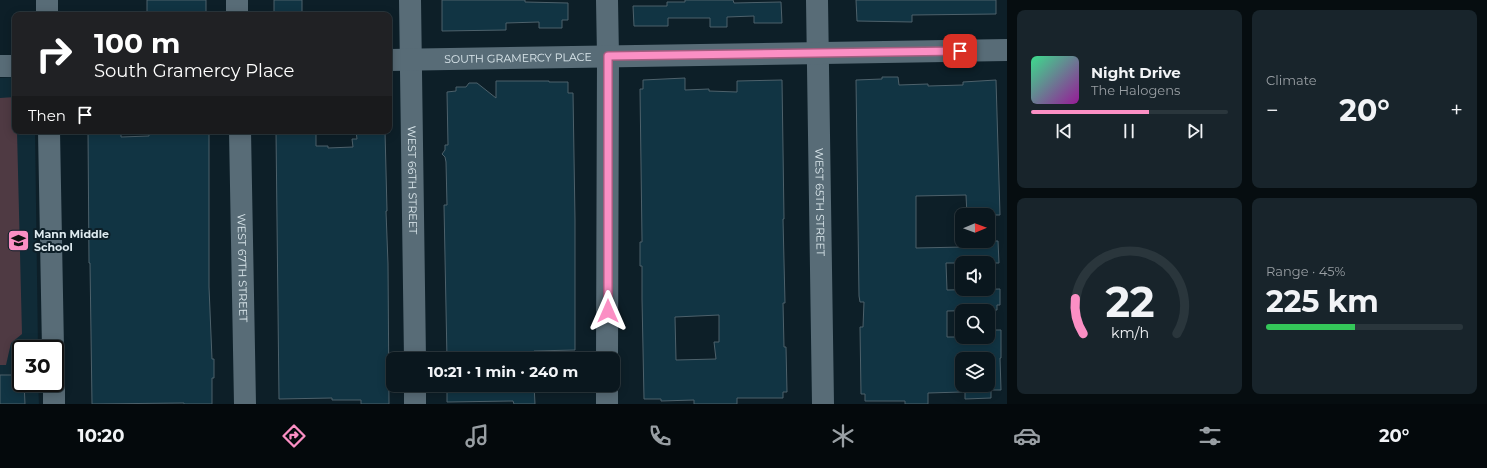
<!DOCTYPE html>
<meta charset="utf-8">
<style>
body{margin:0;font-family:Montserrat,sans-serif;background:#18242b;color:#f1f3f6;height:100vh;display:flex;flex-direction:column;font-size:15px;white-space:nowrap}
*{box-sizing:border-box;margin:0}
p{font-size:13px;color:#999fa4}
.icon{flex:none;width:22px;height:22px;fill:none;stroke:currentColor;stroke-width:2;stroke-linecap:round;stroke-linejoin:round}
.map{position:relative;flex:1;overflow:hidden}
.panel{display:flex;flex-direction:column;gap:10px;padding:10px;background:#060d10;width:480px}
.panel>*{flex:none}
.top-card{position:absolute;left:12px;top:12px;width:380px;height:122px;border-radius:8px;box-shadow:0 2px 10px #0003,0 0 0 1px #2a363c;background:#202124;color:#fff;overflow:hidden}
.needle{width:26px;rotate:89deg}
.controls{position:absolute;left:955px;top:208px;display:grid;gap:8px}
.controls a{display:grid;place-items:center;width:40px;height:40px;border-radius:8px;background:#0a171e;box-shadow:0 2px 10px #0003,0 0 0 1px #2a363c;font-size:20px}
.speed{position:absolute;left:12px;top:340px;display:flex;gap:8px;font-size:20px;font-weight:700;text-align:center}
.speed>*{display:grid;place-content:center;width:52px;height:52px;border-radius:50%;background:#0a171e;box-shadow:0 2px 10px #0003,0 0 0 1px #2a363c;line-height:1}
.speed .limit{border:2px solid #111;border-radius:6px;background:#fff;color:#111}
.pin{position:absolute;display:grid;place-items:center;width:34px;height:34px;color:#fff;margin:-17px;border-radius:8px;box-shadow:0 2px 6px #0006}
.me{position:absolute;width:44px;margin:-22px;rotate:0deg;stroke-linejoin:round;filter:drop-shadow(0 0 3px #0008)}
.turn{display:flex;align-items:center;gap:14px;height:84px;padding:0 16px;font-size:18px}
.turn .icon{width:52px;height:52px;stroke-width:2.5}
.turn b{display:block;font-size:28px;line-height:34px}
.then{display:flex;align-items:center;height:38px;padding:0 16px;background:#0003;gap:8px;font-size:15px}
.big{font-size:30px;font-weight:700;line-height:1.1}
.panel .card{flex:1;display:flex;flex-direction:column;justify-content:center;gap:6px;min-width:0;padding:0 14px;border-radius:8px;background:#18242b}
.panel .dial{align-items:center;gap:0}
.dial svg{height:104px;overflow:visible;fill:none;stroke:#2a363c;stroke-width:7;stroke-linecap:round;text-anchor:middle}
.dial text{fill:#f1f3f6;stroke:none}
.song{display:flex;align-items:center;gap:12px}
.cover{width:48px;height:48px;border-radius:6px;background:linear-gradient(135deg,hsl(150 70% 55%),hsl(300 70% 35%))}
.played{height:4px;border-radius:2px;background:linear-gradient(90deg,#fb8fc4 60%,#2a363c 60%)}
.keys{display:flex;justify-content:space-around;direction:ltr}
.heat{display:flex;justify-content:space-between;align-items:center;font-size:22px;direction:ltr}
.charge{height:6px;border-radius:3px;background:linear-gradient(90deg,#34c759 45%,#2a363c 0)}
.panel .tiles{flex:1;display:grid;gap:10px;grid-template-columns:repeat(2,1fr)}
.trip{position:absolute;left:386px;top:352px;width:234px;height:40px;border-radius:8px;background:#0a171e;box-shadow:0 2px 10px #0003,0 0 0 1px #2a363c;font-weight:700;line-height:40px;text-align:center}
.tab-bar{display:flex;height:64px;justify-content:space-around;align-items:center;background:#04090c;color:#999fa4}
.tab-bar .icon{width:28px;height:28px}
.tab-bar .on{color:#fb8fc4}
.tab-bar b{font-size:18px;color:#f1f3f6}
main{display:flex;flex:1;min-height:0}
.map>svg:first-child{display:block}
.built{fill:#102b37}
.garden{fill:#4f3a43}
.building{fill:#113443;stroke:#4d616b;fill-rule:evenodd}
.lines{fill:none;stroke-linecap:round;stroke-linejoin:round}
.minor{stroke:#586c77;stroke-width:22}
.route-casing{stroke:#a35d7f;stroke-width:10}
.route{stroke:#fb8fc4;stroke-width:7}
.labels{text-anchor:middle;stroke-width:4;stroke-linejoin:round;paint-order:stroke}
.street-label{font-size:11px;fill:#dde9ee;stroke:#0d1f28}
.poi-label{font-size:11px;font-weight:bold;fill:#dde9ee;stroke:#0d1f28;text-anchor:start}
</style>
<main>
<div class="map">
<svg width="1007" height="404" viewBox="0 0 1007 404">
<rect width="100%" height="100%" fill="#0d1f28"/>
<polygon class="built" points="15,77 15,131 35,131 38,349 21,349 21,383 38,383 39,404 0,404 0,78"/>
<polygon class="garden" points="15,97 15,131 17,131 22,334 11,343 6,365 0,365 0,98"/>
<g class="building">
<rect x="147" y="0" width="59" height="15"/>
<rect x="274" y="0" width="28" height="15"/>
<polygon points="442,0 525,0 525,2 568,3 568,20 562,20 562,28 539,28 539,22 506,23 506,30 442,31"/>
<polygon points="685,0 733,0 734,3 781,2 782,23 754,23 754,16 727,17 727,27 710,27 710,18 668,18 668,26 634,26 633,6 667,6 667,2 685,2"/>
<polygon points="856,0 996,0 996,14 912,15 912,22 857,21"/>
<polygon points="882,77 898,77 899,85 928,84 928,86 963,85 963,82 996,80 1000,215 967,215 966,195 916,196 916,248 964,247 964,241 998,241 999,263 946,263 947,290 1000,289 1000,305 997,305 997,310 947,311 947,337 988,337 988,330 1001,330 1001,358 1000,358 1001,390 991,390 991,398 965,399 965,385 988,385 988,359 962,359 962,392 928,393 928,404 905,404 905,401 865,401 865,394 861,394 860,327 863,327 864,302 860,302 859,296 856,80 882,79"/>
<path d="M685,78V90L709,89V91L737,92V81L782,80L784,219H783L785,303H783L784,347H786L787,392H783V398H737V404H694V400L661,401V399H644L642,299V266H640V242H642V239L640,89H643V80ZM719,315V342H714L716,359L676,360L675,317Z"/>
<polygon points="496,81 549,81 549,82 568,82 568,93 573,93 575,220 575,350 534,351 534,358 447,359 444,205 447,205 446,162 445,157 442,154 445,150 445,145 448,145 447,92 456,91 456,87 466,87 469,83 477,83 496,98"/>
<polygon points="88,131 121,131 121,137 149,136 149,131 209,131 209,287 212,359 214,359 214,378 212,378 212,404 184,404 184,403 92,404 90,263 89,263"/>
<polygon points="276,131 316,131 316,146 328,146 328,148 353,147 352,139 357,139 356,131 385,131 387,211 386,211 388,264 389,404 361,404 361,400 332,400 332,398 279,399"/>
<polygon points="0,375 21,375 21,383 24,383 25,404 0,404"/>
<polygon points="447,385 482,385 482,387 519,387 519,385 534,385 535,404 514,404 513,401 447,402"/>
</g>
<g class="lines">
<g class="minor">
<polyline points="47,0 47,15"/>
<polyline points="237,0 237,15"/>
<path id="s1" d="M410,0L415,359"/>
<polyline points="607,0 608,56 607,359"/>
<path id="s2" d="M817,0L823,404"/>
<path id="s3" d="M389,60L1007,50"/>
<polyline points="0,66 15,66"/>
<polyline points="49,131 53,349"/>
<path id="s4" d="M240,131L245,404"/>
<polyline points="54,383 54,404"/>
<polyline points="415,385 415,404"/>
<polyline points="607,404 607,385"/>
</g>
</g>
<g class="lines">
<defs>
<polyline id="route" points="608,311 608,56 960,51"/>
</defs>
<use href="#route" class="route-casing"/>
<use href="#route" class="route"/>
</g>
<defs>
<symbol id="school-square" viewBox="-11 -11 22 22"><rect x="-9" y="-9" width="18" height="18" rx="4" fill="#fb8fc4" stroke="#0d1f28"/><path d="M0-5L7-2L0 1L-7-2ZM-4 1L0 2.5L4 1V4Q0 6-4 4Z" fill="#111"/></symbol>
</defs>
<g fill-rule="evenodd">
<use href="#school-square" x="6" y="228" width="25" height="25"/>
</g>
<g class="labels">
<g class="street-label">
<text dy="4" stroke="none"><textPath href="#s3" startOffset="129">SOUTH GRAMERCY PLACE</textPath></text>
<text dy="4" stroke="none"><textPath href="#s1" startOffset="180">WEST 66TH STREET</textPath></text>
<text dy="4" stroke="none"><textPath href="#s2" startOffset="202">WEST 65TH STREET</textPath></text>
<text dy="4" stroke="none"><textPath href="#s4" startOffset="137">WEST 67TH STREET</textPath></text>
</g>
<g class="poi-label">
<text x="34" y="238">Mann Middle<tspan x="34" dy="13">School</tspan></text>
</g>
</g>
</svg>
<div class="controls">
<a><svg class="needle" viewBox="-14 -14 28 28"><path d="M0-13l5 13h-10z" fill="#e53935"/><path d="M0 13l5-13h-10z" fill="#999fa4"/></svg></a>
<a><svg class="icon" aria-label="sound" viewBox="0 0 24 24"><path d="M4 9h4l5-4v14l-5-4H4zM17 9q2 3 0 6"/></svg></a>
<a><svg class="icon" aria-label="search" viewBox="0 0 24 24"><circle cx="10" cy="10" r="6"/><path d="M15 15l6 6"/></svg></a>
<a><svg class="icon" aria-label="layers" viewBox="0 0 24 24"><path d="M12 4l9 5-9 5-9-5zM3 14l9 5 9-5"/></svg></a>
</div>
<div class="speed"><div class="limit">30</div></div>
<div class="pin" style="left:960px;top:51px;background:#d93025"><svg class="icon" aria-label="arrive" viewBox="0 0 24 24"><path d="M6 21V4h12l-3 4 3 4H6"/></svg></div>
<svg class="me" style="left:608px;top:311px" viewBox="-20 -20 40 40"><path d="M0-17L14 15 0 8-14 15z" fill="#fb8fc4" stroke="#fff" stroke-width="4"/></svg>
<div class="trip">10:21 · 1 min · 240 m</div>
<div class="top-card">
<div class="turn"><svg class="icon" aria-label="right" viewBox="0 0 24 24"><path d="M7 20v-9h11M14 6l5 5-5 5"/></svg><div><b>100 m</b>South Gramercy Place</div></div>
<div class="then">Then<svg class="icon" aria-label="arrive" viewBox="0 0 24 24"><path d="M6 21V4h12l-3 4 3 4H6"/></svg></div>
</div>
</div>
<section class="panel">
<div class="tiles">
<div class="card">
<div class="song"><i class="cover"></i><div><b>Night Drive</b><p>The Halogens</p></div></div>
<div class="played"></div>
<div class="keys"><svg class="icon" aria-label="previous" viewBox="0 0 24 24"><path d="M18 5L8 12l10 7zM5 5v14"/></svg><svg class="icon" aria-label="pause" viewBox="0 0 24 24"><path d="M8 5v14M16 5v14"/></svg><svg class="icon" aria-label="next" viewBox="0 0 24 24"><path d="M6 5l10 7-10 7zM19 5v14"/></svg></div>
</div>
<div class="card"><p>Climate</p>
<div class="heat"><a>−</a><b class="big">20°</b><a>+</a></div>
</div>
<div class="card dial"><svg viewBox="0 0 100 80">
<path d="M14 69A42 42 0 1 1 86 69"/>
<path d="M14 69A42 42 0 0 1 8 42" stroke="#fb8fc4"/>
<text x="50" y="56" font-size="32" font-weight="700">22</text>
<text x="50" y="72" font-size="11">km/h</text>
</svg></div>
<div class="card"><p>Range · 45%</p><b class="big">225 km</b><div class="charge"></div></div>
</div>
</section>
</main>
<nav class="tab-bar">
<b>10:20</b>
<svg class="icon on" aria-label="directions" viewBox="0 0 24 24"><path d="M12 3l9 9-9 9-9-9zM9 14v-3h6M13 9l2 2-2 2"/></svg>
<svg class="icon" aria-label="music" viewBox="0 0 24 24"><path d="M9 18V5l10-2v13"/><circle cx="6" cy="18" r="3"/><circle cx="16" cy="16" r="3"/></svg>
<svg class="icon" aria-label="phone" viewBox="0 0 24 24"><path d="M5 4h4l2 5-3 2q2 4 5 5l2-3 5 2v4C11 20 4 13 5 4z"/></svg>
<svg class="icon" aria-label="climate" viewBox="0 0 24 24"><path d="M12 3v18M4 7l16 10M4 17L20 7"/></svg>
<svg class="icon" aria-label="car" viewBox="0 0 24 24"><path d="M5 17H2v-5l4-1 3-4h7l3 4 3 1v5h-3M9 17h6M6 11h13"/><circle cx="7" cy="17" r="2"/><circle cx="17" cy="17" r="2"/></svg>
<svg class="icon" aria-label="filters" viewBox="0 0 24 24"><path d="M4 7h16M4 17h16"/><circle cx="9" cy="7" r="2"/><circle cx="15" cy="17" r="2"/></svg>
<b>20°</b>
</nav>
